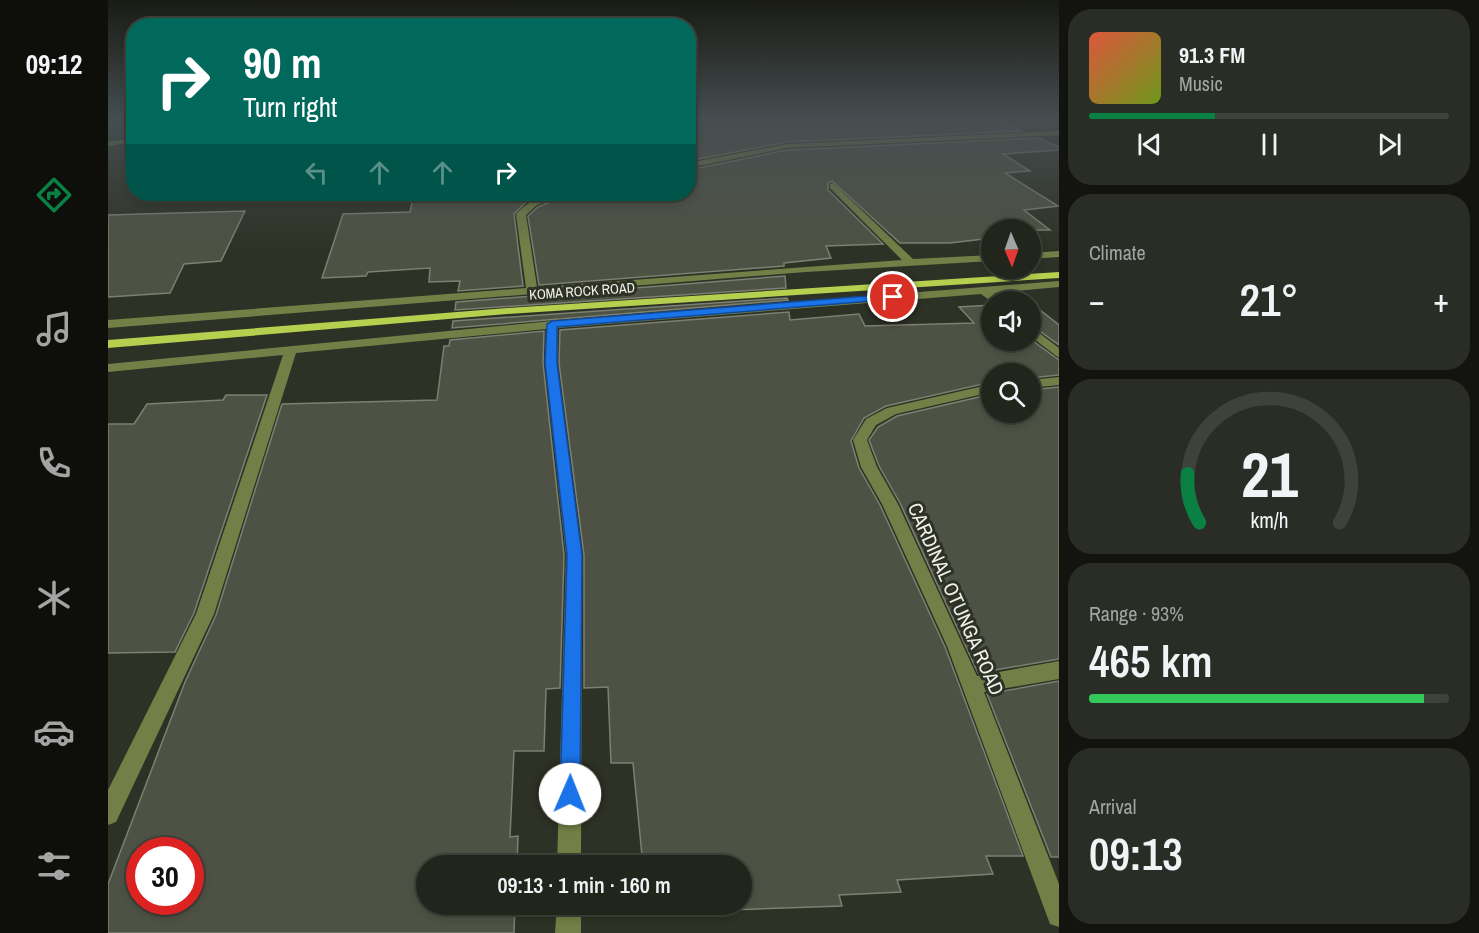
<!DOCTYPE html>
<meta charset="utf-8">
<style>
body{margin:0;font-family:"Archivo Narrow",sans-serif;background:#2a2d25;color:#f1f3f6;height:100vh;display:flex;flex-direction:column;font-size:22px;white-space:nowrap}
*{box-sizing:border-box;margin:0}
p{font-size:20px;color:#a2a5a3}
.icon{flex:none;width:33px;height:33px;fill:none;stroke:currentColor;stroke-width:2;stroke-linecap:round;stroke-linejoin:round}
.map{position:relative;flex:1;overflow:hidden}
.sheet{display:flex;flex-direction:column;gap:9px;padding:9px;background:#13140f;width:420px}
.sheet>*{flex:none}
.banner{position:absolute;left:18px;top:18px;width:570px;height:183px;border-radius:24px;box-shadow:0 3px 9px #0003,0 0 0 2px #3f423b;background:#00695c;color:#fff;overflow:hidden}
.needle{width:39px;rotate:178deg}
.buttons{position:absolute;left:873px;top:219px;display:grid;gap:12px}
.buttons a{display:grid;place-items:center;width:60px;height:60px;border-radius:50%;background:#22251c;box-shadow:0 3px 9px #0003,0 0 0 2px #3f423b;font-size:30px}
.speed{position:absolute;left:18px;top:837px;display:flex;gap:12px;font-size:30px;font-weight:700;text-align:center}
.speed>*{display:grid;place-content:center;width:78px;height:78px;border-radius:50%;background:#22251c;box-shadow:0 3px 9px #0003,0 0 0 2px #3f423b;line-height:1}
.speed .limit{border:9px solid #d22;background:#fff;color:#111}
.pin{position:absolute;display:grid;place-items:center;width:51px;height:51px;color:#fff;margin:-26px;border:3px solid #fff;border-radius:50%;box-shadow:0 2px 6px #0007}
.me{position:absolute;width:66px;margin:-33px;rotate:1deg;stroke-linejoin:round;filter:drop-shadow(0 0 4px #0008)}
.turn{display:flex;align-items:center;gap:21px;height:126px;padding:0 18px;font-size:27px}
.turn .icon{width:78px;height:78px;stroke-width:2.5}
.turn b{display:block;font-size:42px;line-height:51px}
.lanes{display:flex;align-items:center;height:57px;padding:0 18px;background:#0003;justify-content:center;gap:30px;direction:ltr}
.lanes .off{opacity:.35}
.big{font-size:45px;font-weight:600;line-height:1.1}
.sheet .widget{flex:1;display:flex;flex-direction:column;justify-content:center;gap:9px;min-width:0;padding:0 21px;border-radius:24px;background:#2a2d25}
.sheet .dial{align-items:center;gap:0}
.dial svg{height:156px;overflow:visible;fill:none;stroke:#3f423b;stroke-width:7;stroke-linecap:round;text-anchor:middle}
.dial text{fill:#f1f3f6;stroke:none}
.song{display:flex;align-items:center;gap:18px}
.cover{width:72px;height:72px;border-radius:9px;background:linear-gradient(135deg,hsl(10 70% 55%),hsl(80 70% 35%))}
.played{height:6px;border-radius:3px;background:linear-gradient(90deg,#0b8043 35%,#3f423b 35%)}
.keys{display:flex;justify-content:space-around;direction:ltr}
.heat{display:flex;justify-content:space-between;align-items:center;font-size:33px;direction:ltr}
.charge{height:9px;border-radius:4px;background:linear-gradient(90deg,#34c759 93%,#3f423b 0)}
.trip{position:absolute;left:308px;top:855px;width:336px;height:60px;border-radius:30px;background:#22251c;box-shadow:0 3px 9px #0003,0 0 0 2px #3f423b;font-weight:600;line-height:60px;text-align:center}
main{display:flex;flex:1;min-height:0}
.dock{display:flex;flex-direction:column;width:108px;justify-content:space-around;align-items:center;background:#0e0f0b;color:#a2a5a3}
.dock .icon{width:42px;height:42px}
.dock .selected{color:#0b8043}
.dock b{font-size:27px;color:#f1f3f6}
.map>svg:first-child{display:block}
.building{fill:#4e5244;stroke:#7c8071;stroke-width:1.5;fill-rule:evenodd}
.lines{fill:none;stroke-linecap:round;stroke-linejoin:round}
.minor{fill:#727f46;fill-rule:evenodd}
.major{fill:#b5cf4e;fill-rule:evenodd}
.route{fill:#1a73e8;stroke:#114b97;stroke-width:1.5}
.labels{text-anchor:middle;stroke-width:6;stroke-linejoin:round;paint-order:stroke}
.far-street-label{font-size:14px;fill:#f0f2ea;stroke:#2e3125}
.near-street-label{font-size:20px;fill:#f0f2ea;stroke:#2e3125}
</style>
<main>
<nav class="dock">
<b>09:12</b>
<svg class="icon selected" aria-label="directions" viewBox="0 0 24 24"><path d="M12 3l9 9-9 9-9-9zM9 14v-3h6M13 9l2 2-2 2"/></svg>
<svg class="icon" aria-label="music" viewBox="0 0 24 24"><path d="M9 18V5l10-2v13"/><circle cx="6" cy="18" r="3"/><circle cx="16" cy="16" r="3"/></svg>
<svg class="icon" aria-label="phone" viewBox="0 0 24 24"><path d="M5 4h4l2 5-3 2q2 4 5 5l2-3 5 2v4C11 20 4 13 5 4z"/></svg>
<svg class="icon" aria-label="climate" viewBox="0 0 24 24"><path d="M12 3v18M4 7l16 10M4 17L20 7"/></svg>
<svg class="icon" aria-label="car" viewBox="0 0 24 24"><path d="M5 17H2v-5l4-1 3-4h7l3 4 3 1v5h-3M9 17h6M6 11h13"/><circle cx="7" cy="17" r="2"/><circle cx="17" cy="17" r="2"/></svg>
<svg class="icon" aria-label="filters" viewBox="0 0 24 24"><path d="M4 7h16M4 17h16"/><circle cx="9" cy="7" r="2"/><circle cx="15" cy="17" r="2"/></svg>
</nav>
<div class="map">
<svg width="951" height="933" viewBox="0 0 951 933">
<rect width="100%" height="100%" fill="#2e3125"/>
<g class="building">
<polygon points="580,118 885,118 914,131 679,142 580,161"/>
<polygon points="931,138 951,147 951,150 895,154 922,171 897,173 950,206 916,210 942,230 884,230 884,238 842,243 792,243 724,181 720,183 720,190 775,244 718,246 723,258 676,263 676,266 431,285 420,216 430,207 462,194 493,194 498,199 580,194 580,170 679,150"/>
<polygon points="306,194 438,194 417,203 406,214 415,286 350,291 352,281 321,282 322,268 260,272 258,276 214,278 235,214 302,212"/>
<polygon points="137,211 113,261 76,264 62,293 0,297 0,215"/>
<polygon points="677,276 678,288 347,310 348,302"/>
<polygon points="679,298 680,300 344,328 345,321"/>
<polygon points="922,302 951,325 951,345 922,324"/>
<polygon points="884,305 884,340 922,339 951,360 951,375 922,378 922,374 884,374 884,382 778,406 756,418 743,441 751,468 772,505 837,647 915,856 878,856 885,874 789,880 793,892 731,895 734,906 622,910 621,908 537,910 537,904 633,904 633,866 535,866 525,763 503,763 500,687 476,688 476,555 451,363 452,330 681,312 682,320 751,314 757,326 866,323 851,307"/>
<path d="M436,331L435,363L456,555L452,688L438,689L436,751H406L402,837L410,836L409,866H318V904H407L406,933H0V884L77,682L108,615L174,404L329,400L336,346H341L342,340ZM32,850H82V902H32Z"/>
<polygon points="951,387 951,659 870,673 792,503 771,466 761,440 770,427 789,416 884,394 884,412 922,412 922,390"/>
<polygon points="118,395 159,395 86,613 67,652 0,653 0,424 26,424 39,404 115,400"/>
<polygon points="951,681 951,857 943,857 879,694"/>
</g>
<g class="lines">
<g class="minor">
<polygon points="951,131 951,135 679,148 580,168 580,163 679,144"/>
<polygon points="26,138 26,142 0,146 0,142"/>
<path d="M725,183L805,259L884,255V261L698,272L0,328V320L418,288L408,214C421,200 440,192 460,194L429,205L418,215L429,287L794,260L722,188V184Z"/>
<polygon points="951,251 951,257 922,259 922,253"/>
<polygon points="951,281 951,287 886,293 895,302 884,302 873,294 450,328 449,363 474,555 473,866 449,866 458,555 437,363 438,329 188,353 106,614 8,822 0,825 0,790 88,614 175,355 0,372 0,364 444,321"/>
<polygon points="922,326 951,348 951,358 922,336"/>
<polygon points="951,377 951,385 922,388 922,380"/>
<polygon points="884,384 884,392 788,414 768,425 759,440 769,467 790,504 869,676 951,661 951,679 876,692 951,884 951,927 942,924 839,646 774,504 753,467 745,440 758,419 779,408"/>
<polygon points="449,904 473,904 473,933 447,933"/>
</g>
<polygon class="major" points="951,272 951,278 399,314 0,348 0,340 399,308"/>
</g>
<linearGradient id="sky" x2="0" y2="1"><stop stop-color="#191b14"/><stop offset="0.48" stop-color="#464e51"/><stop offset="1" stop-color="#464e51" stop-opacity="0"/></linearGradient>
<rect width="951" height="248" fill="url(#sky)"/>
<polygon class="route" points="785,294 791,297 789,299 449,327 449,363 474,555 472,794 470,801 462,804 455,801 452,794 459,555 437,363 439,324 444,321"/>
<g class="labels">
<g class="far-street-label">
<text transform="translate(474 291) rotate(-4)" y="5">KOMA ROCK ROAD</text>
</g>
<g class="near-street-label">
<text transform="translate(848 599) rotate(66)" y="7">CARDINAL OTUNGA ROAD</text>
</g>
</g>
</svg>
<div class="buttons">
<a><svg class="needle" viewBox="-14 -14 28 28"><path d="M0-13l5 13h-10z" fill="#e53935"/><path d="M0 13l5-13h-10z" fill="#a2a5a3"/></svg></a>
<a><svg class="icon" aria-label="sound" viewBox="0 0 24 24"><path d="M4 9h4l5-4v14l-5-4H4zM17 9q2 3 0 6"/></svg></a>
<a><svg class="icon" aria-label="search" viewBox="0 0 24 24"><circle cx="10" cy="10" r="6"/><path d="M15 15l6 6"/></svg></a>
</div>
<div class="speed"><div class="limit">30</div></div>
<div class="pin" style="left:785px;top:297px;background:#d93025"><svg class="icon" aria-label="arrive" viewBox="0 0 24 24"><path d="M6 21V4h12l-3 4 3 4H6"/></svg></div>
<svg class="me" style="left:462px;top:794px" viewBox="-20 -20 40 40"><circle r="19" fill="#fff"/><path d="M0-13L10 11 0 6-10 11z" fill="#1a73e8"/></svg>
<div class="trip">09:13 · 1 min · 160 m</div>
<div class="banner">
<div class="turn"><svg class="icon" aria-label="right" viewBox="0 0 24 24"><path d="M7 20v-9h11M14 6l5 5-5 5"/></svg><div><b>90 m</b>Turn right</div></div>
<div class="lanes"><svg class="icon off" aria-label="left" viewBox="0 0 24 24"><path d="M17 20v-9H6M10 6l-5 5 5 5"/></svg><svg class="icon off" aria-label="ahead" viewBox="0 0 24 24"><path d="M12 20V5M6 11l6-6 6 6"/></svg><svg class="icon off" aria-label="ahead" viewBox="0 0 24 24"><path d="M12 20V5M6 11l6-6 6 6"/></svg><svg class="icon" aria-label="right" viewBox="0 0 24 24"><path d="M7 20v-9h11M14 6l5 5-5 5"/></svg></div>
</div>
</div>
<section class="sheet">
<div class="widget">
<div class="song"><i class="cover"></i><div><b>91.3 FM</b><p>Music</p></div></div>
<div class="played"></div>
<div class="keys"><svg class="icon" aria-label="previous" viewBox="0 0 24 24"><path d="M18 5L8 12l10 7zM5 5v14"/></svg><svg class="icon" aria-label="pause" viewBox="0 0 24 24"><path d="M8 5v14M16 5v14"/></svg><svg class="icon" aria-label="next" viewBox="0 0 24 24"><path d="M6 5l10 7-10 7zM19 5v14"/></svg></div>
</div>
<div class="widget"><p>Climate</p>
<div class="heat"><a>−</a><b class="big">21°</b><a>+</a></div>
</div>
<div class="widget dial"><svg viewBox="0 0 100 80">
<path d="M14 69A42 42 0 1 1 86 69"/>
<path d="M14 69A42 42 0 0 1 8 44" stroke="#0b8043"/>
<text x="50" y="56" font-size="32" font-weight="700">21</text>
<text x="50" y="72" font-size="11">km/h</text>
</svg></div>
<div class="widget"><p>Range · 93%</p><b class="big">465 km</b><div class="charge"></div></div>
<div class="widget"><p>Arrival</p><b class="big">09:13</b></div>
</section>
</main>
